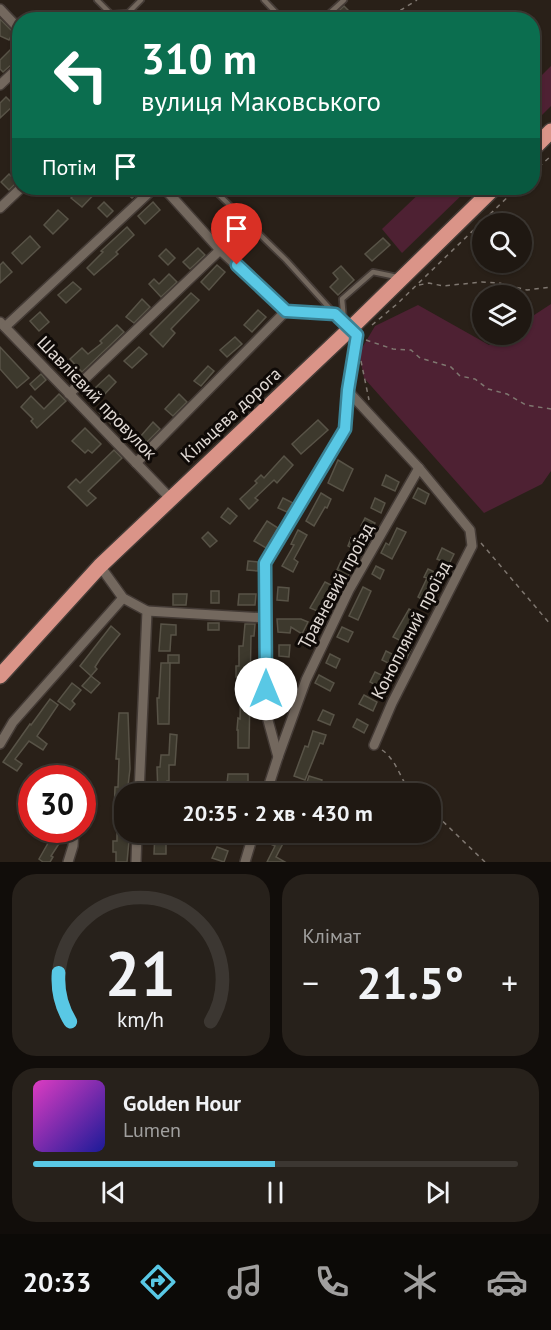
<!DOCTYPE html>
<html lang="uk">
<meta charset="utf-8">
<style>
body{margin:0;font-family:"PT Sans",sans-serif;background:#27211b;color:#f1f3f6;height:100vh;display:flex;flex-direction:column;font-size:22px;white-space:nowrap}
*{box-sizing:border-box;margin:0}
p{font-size:20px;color:#a1a09f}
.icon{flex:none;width:33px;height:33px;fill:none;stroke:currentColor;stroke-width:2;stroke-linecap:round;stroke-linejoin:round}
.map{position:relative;height:862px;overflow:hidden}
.sheet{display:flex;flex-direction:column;gap:12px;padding:12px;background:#110d0a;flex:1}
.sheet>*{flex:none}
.guide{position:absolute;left:12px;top:12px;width:528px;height:183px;border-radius:24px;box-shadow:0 2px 4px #0004,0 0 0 2px #3c3732;background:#0b6e4f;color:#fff;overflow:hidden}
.tools{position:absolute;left:472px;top:213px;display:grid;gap:12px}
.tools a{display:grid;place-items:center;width:60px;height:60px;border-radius:50%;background:#1f1812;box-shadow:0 2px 4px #0004,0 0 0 2px #3c3732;font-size:30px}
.speed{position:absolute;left:18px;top:765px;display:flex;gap:12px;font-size:30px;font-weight:700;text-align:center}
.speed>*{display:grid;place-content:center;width:78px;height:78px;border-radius:50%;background:#1f1812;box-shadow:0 2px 4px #0004,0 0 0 2px #3c3732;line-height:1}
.speed .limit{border:9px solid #d22;background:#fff;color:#111}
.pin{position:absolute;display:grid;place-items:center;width:51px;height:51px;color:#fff;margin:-62px -26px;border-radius:50% 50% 50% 0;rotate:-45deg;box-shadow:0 0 6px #0007}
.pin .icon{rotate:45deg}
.me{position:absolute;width:66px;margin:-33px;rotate:0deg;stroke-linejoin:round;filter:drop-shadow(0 0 4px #0008)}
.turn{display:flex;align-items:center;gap:21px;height:126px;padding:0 30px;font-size:27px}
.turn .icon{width:78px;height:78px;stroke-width:2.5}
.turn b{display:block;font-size:42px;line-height:51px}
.then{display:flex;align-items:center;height:57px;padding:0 30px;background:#0003;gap:12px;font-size:22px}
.big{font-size:45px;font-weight:700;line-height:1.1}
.sheet .widget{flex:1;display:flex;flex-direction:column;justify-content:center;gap:9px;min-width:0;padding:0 21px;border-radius:24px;background:#27211b}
.sheet .dial{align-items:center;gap:0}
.dial svg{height:156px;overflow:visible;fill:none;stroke:#3c3732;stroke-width:7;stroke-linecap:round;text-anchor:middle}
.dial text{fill:#f1f3f6;stroke:none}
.song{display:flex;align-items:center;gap:18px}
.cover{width:72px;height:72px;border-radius:9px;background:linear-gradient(135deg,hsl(310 70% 55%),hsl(240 70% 35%))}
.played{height:6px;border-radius:3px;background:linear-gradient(90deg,#59c8e5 50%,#3c3732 50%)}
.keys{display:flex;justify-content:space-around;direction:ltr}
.heat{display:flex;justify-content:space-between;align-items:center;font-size:33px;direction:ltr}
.sheet .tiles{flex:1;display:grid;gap:12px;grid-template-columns:1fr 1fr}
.widget:last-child{grid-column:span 2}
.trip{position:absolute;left:114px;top:783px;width:327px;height:60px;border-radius:24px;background:#1f1812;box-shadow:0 2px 4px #0004,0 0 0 2px #3c3732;font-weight:700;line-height:60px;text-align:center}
.menu{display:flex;height:96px;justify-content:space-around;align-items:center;background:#0c0a07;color:#a1a09f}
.menu .icon{width:42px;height:42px}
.menu .active{color:#59c8e5}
.menu b{font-size:27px;color:#f1f3f6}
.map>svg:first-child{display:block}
.green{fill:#4e2133}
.building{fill:#3d392d;stroke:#585347;stroke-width:1.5}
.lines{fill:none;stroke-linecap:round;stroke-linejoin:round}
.service-casing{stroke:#443b36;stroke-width:8}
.minor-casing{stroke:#443b36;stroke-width:12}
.trunk-casing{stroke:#443b36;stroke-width:18}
.path{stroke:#7f7770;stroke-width:1.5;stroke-dasharray:4.5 4.5;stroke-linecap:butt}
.service{stroke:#73685e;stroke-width:4.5}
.minor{stroke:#73685e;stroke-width:9}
.trunk{stroke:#da9488;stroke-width:15}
.route-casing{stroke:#3a8295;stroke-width:15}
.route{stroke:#59c8e5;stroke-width:10}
.labels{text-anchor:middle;stroke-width:6;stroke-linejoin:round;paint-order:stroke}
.street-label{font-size:18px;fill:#e1dad5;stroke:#0f0a07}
</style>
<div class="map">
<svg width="551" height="862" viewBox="0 0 551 862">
<rect width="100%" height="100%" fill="#292018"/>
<g class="green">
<polygon points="551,66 551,106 533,124 533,84"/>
<polygon points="425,188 469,188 402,253 382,229"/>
<polygon points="551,304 551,471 542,484 484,513 364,378 359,353 375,326 418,305 489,345 505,335 522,334 522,323"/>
</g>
<g class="building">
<polygon points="344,6 353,15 349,20 329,20"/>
<polygon points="0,19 13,32 9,40 0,36"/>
<polygon points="14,46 20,52 20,57 3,72 0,69 0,60"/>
<polygon points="6,97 14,105 0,118 0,103"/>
<polygon points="9,174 17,182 9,190 1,182"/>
<polygon points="73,188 100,188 82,207 71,198 77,192"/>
<polygon points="128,188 143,188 132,198 124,191"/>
<polygon points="104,202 113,211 107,217 98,208"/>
<polygon points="153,202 160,210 145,224 138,216"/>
<polygon points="58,210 68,219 53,234 44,225"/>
<polygon points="127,227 134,235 116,252 118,254 94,275 87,268 103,252 101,251"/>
<polygon points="30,236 40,247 22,264 12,253"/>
<polygon points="383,238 390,245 372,261 365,254"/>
<polygon points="198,248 205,255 190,269 183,262"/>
<polygon points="166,249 175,258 168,265 159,256"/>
<polygon points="3,262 12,272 0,283 0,265"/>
<polygon points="217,265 225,272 209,290 201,282"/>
<polygon points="341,266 354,280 338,295 330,287 338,279 333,273"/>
<polygon points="169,274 177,282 161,297 149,284 154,279 159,284"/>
<polygon points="73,282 81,289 66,303 58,295"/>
<polygon points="191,293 199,300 171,329 175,333 163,347 150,334"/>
<polygon points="142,299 150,307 134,323 126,317"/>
<polygon points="258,310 266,317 252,332 244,325"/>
<polygon points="40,312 49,322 39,331 30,321"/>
<polygon points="117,325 124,332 82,372 70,359 82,348 88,354 102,343 100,341"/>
<polygon points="235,337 242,344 227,357 220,350"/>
<polygon points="0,347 29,378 17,388 0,369"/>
<polygon points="139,347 147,354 132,368 124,361"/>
<polygon points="208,366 214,371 201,386 194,381"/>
<polygon points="41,374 46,380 35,390 30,384"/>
<polygon points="109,375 116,382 102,397 94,389"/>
<polygon points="59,394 66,401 37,428 31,421 33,419 21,407 31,396 44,409"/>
<polygon points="179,394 187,402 173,416 165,409"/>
<polygon points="108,403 121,416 112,425 99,412"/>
<polygon points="318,420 328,430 301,454 292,444"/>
<polygon points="153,422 160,429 146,443 140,437"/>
<polygon points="85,428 101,444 92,453 88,450 85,453 72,441"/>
<polygon points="114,450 122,458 88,491 96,498 87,506 68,487 76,479 80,483"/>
<polygon points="284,456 293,465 277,483 274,480 255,498 258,500 249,509 240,499 257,483 255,481 261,475 264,478"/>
<polygon points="338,460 353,469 343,491 328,483"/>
<polygon points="386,475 399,482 395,491 382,485"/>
<polygon points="418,488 429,494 425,504 413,498"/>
<polygon points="321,493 331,499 327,508 325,507 314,526 306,521"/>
<polygon points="283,498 293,503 287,512 278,508"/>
<polygon points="375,498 385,503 381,513 371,508"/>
<polygon points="228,508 237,516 230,524 221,517"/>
<polygon points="365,518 375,523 371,531 361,526"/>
<polygon points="267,521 278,528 266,548 254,541"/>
<polygon points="397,528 406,532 392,559 381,553 386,543 389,545"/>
<polygon points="298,530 307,535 294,559 298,562 293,572 282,566 294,545 291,544"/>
<polygon points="208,532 217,541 210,547 202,538"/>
<polygon points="351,538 364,544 360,552 348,546"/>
<polygon points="442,548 454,554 449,564 437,559"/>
<polygon points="248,561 258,562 258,571 247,570"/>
<polygon points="341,561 353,567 348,576 337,570"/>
<polygon points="376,566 384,570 380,579 372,574"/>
<polygon points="428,569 441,575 437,583 434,582 425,601 418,597 427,578 424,577"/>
<polygon points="325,582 341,590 329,616 310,608"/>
<polygon points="278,587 289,588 288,601 277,600"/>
<polygon points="363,587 371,591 358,620 349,616"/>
<rect x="211" y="591" width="8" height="12"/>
<polygon points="173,594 187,594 186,605 173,605"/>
<polygon points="239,594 256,594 255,605 238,605"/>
<polygon points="409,609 419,615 405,643 393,637"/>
<polygon points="277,619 301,619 308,622 302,634 291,627 290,633 278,632"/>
<rect x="208" y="623" width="11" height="7"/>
<polygon points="161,624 176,625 176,635 171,635 170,651 159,651"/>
<polygon points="245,624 255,624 254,636 251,636 249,748 238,748 238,730 237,730 238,718 240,719 241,677 236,677 236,666 239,666 239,646 243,646"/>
<polygon points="111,626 120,634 100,659 95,667 97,669 91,676 80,666"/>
<polygon points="342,627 353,632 348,642 337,637"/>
<polygon points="305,633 316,638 311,649 300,644"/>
<polygon points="400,644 411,649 407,658 396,653"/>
<polygon points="279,645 290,645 289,657 279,656"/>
<polygon points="386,651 398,657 394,666 382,660"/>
<polygon points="330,654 340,659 336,668 326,663"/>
<rect x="168" y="655" width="11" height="8"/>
<polygon points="161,663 170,663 169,724 158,724 157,698 159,698"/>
<polygon points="375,672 388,678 383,689 370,682"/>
<polygon points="319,675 334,683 330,691 315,683"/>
<polygon points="91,676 100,683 91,693 82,686"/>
<polygon points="72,683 81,690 72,701 75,704 70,710 58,701"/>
<polygon points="278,686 286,688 283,700 275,697"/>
<polygon points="364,695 377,702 373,711 359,704"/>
<polygon points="50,699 58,705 37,736 47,744 43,750 29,741 15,759 22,764 17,771 3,762 30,724 31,725"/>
<polygon points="323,710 334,715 330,725 318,720"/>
<polygon points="119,713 128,713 130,769 127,794 124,794 124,832 129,832 129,841 127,862 116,862 116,852 113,852 113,841 117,841 117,814 114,814 115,787 118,787 119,759 116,759"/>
<polygon points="357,719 368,725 364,733 353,727"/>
<polygon points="313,731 326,735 323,744 320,743 305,780 294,776 305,746 308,747"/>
<polygon points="170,734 177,735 175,765 169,765 169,781 167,781 166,794 158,794 157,767 160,767 161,755 169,755"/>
<polygon points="228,774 248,774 248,784 227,784"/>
<polygon points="309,776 322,780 319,789 306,785"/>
<polygon points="55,831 64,836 51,856 53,857 50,862 43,862 39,859"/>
<polygon points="155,832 166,832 166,854 154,854"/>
<polygon points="274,832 289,832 276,857 285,862 267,862 275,846 268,843"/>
<polygon points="217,847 228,851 224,862 212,858"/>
</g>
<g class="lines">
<defs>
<g id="service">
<polyline points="97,0 111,14 128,13"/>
<polyline points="264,0 283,20"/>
<polyline points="124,20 128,13 141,0"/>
<polyline points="322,20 344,0"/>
<polyline points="212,188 286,260 333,312"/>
<polyline points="344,321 342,299 373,272 397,277"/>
</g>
<g id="minor">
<polyline points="0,9 20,30"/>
<polyline points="0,85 20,66"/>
<polyline points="164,188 220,250 286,311 335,314 357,335 347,390 345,429 265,563 266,713 278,757 266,794"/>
<polyline points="0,208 21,188"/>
<polyline points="0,322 170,498"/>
<polyline points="5,327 154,188"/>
<polyline points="347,390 419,468 470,530 472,546 392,703 374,745"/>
<polyline points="69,394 220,250"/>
<polyline points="136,463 286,311"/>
<polyline points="100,566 123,598 147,611 139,794"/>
<polyline points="147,611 265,618"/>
<polyline points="0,744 13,722 123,598"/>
<polyline points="278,757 306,680 349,590 419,468"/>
<polyline points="68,862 73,846 74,830"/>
<polyline points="136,862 137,832"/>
<polyline points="245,862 254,832"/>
</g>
<g id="trunk">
<polyline points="532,150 551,131"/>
<polyline points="0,676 100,566 351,328 494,188"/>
</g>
</defs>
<use href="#service" class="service-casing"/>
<use href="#minor" class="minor-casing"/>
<use href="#trunk" class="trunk-casing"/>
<g class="path">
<polyline points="385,20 417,0"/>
<polyline points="532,173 551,156"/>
<polyline points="419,285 429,283 443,286 482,282 499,283 527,290 551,287"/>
<polyline points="372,325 397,304 517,188"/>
<polyline points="366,340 393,349 411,350 420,358 451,367 460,376 475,379 488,389 507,394 526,405 551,409"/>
<polyline points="361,361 369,400"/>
<polyline points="481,543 551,625"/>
<path d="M382,750C398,761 400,781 413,794"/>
<polyline points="430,809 485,862"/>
</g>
<use href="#service" class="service"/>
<use href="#minor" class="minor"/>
<use href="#trunk" class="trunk"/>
</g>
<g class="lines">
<defs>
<polyline id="route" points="237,265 286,311 335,314 357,335 348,390 345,429 265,563 266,689"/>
</defs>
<use href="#route" class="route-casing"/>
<use href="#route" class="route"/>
</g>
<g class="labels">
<g class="street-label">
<text transform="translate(97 398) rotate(46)" y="6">Шавлієвий провулок</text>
<text transform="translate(231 415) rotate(-43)" y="6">Кільцева дорога</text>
<text transform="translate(336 586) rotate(-62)" y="6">Травневий проїзд</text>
<text transform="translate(411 630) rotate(-63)" y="6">Конопляний проїзд</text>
</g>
</g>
</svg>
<div class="tools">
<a><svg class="icon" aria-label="search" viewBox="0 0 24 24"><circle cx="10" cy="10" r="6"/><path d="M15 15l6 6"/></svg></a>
<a><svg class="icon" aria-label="layers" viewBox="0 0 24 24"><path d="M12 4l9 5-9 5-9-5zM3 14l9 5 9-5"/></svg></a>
</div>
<div class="speed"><div class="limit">30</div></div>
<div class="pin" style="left:237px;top:265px;background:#d93025"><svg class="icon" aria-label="arrive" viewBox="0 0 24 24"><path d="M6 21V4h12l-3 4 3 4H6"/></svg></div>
<svg class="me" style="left:266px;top:689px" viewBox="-20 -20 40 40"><circle r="19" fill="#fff"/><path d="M0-13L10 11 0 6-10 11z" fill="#59c8e5"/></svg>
<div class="trip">20:35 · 2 хв · 430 m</div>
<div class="guide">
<div class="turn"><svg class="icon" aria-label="left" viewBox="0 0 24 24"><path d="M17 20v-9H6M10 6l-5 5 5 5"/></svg><div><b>310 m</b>вулиця Маковського</div></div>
<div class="then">Потім<svg class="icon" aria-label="arrive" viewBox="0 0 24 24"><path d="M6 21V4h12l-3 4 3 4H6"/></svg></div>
</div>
</div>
<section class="sheet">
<div class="tiles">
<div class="widget dial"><svg viewBox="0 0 100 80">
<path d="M14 69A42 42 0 1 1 86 69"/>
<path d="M14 69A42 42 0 0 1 8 44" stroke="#59c8e5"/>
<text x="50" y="56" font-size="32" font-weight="700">21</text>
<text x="50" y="72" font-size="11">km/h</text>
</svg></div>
<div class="widget"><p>Клімат</p>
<div class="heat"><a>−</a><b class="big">21.5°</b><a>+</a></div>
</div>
<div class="widget">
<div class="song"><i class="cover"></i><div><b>Golden Hour</b><p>Lumen</p></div></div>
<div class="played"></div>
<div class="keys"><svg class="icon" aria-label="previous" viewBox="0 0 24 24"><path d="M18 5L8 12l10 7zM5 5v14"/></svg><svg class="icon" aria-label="pause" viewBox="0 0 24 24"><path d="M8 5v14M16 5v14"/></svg><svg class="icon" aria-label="next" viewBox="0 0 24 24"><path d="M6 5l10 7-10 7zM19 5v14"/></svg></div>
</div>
</div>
</section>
<nav class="menu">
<b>20:33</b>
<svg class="icon active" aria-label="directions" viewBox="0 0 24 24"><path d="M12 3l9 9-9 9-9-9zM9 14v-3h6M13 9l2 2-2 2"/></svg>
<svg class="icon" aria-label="music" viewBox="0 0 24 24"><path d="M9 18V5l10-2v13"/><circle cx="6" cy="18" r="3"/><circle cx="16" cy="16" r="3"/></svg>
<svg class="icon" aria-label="phone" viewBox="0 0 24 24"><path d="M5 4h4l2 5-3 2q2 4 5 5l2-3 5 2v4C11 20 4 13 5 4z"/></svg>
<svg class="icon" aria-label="climate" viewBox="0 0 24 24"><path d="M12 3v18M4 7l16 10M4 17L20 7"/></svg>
<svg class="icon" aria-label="car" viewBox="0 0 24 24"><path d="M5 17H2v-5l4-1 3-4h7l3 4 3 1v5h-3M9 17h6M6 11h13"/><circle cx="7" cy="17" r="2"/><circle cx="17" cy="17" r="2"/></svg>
</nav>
